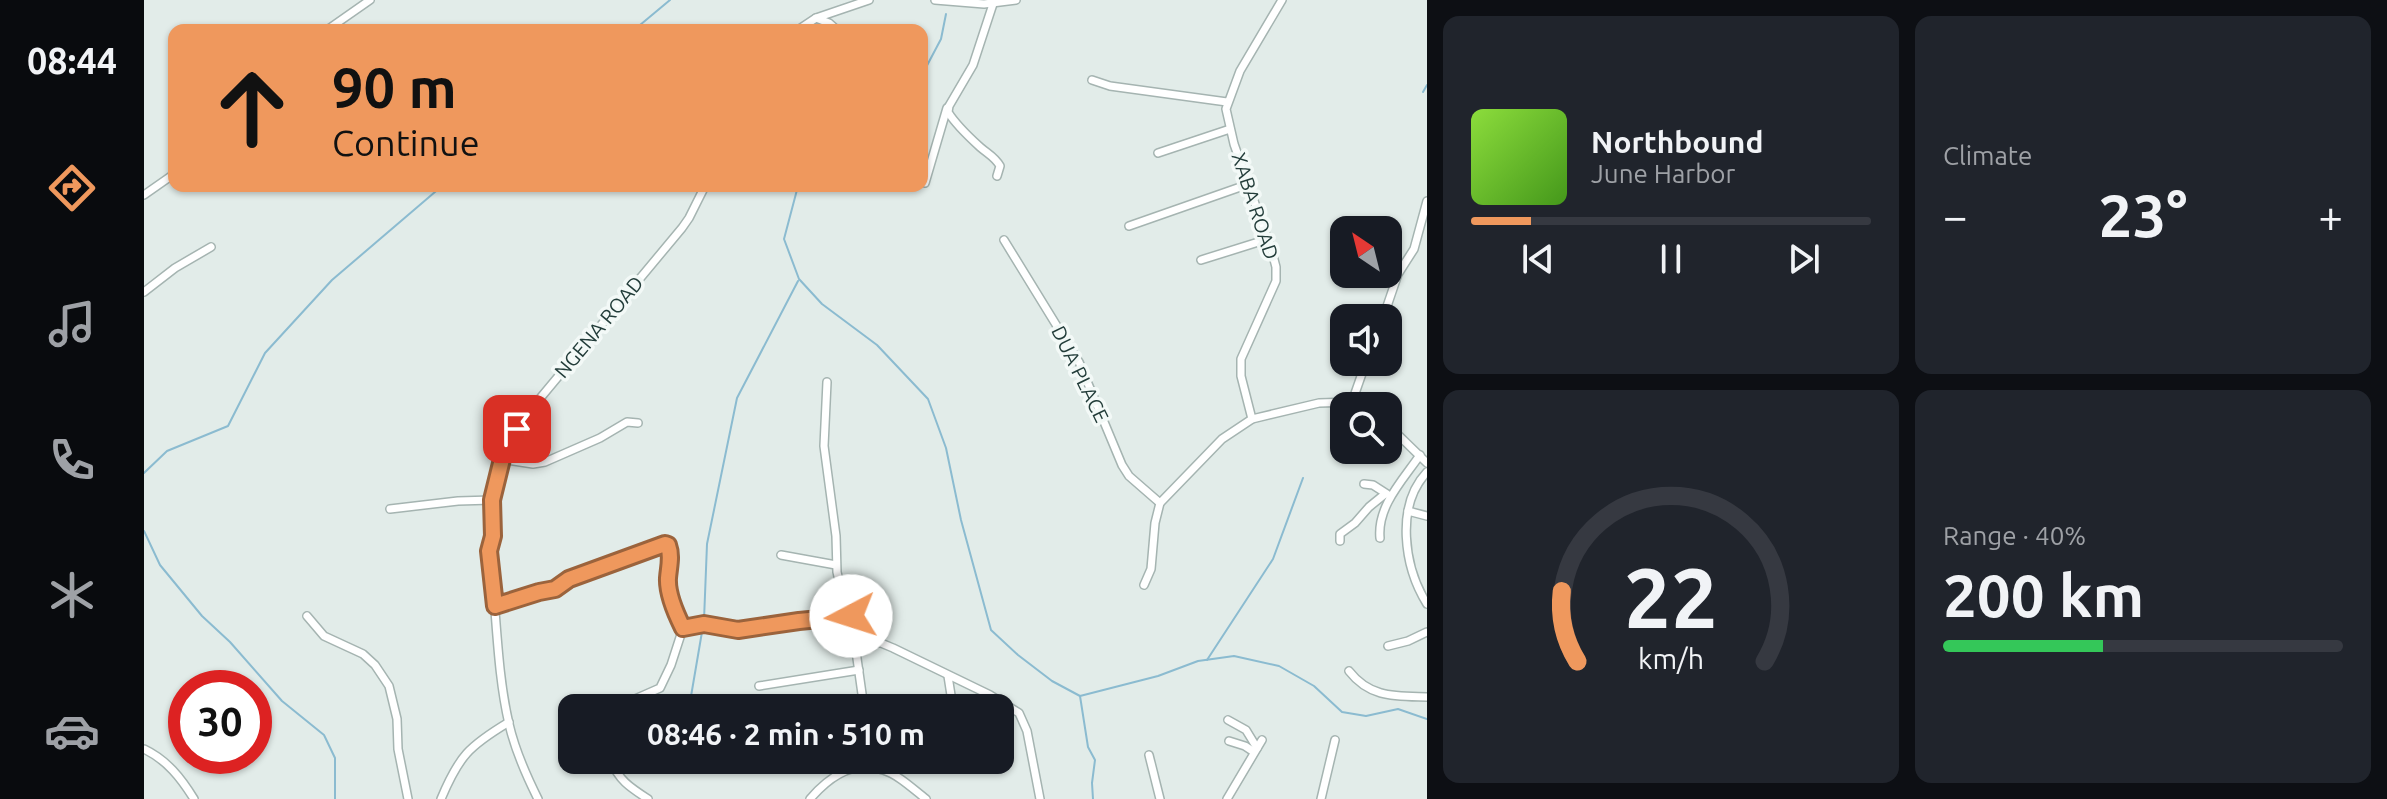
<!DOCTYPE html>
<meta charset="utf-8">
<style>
body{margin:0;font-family:Ubuntu,sans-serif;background:#20242c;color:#f1f3f6;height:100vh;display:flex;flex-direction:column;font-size:30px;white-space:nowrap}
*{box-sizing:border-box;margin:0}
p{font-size:26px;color:#9ea1a6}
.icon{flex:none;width:44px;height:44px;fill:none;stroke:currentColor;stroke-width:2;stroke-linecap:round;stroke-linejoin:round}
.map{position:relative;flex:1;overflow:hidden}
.panel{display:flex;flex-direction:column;gap:16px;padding:16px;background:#0d0f14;width:960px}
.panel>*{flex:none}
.top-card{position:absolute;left:24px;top:24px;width:760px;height:168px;border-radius:16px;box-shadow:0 2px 6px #0004;background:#ef985d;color:#111;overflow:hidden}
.needle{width:52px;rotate:325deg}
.buttons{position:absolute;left:1186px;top:216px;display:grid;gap:16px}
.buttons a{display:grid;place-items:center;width:72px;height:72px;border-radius:16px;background:#171b24;box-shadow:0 2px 6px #0004;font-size:40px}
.speed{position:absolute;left:24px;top:670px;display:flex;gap:16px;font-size:40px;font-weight:700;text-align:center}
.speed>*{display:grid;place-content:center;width:104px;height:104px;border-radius:50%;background:#171b24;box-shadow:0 2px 6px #0004;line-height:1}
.speed .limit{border:12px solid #d22;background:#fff;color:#111}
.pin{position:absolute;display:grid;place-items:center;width:68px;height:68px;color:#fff;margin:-34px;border-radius:16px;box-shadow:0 4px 12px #0006}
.me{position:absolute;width:88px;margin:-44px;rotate:265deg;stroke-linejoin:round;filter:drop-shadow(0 0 6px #0008)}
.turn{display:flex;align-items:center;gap:28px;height:168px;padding:0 32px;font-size:36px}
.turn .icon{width:104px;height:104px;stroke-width:2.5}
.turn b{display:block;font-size:56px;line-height:68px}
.big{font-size:60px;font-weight:700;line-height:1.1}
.panel .tile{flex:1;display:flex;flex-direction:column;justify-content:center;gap:12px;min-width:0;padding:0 28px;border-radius:16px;background:#20242c}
.panel .dial{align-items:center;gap:0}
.dial svg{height:208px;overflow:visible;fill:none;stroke:#363941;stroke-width:7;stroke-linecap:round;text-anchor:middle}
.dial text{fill:#f1f3f6;stroke:none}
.song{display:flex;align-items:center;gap:24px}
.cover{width:96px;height:96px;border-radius:12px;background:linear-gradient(135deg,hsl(90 70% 55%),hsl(100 70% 35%))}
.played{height:8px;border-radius:4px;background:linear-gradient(90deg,#ef985d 15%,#363941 15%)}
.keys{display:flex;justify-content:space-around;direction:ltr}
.heat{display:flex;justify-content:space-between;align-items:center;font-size:44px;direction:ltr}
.charge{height:12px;border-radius:6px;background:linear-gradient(90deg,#34c759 40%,#363941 0)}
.panel .tiles{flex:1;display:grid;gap:16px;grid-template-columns:repeat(2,1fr)}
.trip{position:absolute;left:414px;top:694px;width:456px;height:80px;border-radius:16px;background:#171b24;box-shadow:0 2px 6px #0004;font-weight:700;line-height:80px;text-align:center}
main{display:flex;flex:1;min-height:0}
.tabs{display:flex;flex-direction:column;width:144px;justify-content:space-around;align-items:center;background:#090b0e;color:#9ea1a6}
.tabs .icon{width:56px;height:56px}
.tabs .selected{color:#ef985d}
.tabs b{font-size:36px;color:#f1f3f6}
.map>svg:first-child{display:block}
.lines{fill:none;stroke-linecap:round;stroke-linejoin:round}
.stream{stroke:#8bbbd0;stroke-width:2}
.minor-casing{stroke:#a5b4b1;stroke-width:10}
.minor{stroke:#fff;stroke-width:7}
.route-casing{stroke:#9b633c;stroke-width:20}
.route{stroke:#ef985d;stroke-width:14}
.labels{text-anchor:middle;stroke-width:7;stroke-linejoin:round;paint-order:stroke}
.street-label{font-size:20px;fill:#233d3a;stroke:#f3f9f7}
</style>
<main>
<nav class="tabs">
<b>08:44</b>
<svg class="icon selected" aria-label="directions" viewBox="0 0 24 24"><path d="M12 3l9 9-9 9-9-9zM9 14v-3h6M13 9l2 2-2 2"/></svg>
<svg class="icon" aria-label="music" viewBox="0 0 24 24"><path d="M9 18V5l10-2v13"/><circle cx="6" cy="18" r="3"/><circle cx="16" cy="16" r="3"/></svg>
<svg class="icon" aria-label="phone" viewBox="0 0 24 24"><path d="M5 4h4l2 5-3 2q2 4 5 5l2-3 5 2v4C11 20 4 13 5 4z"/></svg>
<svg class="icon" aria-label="climate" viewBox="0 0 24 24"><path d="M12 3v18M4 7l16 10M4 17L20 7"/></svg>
<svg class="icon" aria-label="car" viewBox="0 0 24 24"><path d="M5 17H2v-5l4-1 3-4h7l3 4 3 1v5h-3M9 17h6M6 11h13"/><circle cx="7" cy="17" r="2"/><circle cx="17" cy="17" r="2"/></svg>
</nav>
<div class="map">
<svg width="1283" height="799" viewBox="0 0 1283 799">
<rect width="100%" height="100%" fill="#e2ece9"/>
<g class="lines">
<g class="stream">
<polyline points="490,30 526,0"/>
<polyline points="778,75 797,39 802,14"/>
<polyline points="1279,92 1283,85"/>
<polyline points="654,186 640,239 655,279 678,304 733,345 784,399 802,448 817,520 847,630 874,655 908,681 936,696 1014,676 1054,661 1090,656 1135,666 1170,686 1198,712 1222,716 1254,709 1283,719"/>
<polyline points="0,473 23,451 84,426 121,353 188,280 298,186"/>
<polyline points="0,531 16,565 58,616 86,642 138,701 180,735 191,758 191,799"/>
<polyline points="560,620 563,544 593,398 654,281"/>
<polyline points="1063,660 1129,559 1159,478"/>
<polyline points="936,696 944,747 951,760 948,783 949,799"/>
<polyline points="545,708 559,626"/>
</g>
<defs>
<g id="minor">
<polyline points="791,0 840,4 872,0"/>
<path d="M849,4L829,65L805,106L804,112C812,125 825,137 836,147C844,154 851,157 856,166L853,176"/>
<polyline points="672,18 685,23 693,30"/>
<polyline points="183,30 226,0"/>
<polyline points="654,30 672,18 725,0"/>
<polyline points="948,80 966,86 1083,102"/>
<polyline points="1014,153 1086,129"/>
<polyline points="781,183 803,108"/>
<polyline points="0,195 30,174"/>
<polyline points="985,226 1105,184"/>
<polyline points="860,240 935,362 978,465 985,476 1016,503"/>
<polyline points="1057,260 1124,239"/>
<polyline points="0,292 31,268 67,247"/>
<polyline points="1239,318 1254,274 1270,249 1283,201"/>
<polyline points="683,382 680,446 692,536 693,572 698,594 707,616 720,708"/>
<polyline points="1208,402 1222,362"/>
<polyline points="1199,418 1200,416"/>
<polyline points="1108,419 1097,376 1097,359 1132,281 1132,267 1128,252 1090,144 1082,109 1096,71 1138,0"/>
<polyline points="1244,425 1283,463"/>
<polyline points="357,459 389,464 401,462 456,438 483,422 494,423"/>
<path d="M1283,472C1251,506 1260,567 1283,604"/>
<polyline points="1220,484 1229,485 1243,494"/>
<polyline points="246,509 314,501 348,500"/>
<polyline points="1264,511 1283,516"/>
<path d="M1236,538C1233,506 1259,480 1276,455"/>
<polyline points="1196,541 1196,534 1211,523 1225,507 1241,494"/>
<polyline points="637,555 692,565"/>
<polyline points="1000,585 1007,569 1011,523 1016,503 1078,439 1108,419 1175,403 1208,402 1217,406"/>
<path d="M351,606L395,592L411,589L425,579L522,544C531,556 522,569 524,583C525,598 532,615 539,628"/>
<polyline points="163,616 180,636 219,654 231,665 245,686 253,719 254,749 264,799"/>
<polyline points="711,639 737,643 749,648 846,695 875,713 883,731 896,799"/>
<polyline points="1244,646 1264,641 1283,632"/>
<path d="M1205,671C1226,698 1251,696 1283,697"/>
<polyline points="804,676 809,708"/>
<polyline points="615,686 715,670"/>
<polyline points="479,708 491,699 516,688 527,665 539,628 560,624 594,630 655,621 707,616"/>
<polyline points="1084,720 1102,730 1113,748"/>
<polyline points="1085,741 1101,746 1110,752"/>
<path d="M0,749C23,760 37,778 50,799"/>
<polyline points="1005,755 1016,799"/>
<path d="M467,760C474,780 487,788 504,799"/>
<path d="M297,799C315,756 325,746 365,722"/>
<path d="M394,799C382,775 371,750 365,724C352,668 353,608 345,551C350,533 347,518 348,501C350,467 366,441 383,414L538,228L545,218L561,186"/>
<path d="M666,799C684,778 710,759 739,770C755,775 769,789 782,799"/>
<polyline points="1083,799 1118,740"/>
<polyline points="1177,799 1191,740"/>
</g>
</defs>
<use href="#minor" class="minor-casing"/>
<use href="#minor" class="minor"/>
</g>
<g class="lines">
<defs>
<path id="route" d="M373,429L360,451L348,500L349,536L345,551L351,606L395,592L411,589L425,579L521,544L524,545C528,556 525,566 524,578C523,594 532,614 539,628L560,624L594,630L655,621L707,616"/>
</defs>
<use href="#route" class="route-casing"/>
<use href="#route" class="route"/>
</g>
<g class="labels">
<g class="street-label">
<text transform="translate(1111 206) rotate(72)" y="7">XABA ROAD</text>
<text transform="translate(455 327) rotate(-50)" y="7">NGENA ROAD</text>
<text transform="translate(936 374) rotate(64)" y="7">DUA PLACE</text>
</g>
</g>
</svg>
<div class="buttons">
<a><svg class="needle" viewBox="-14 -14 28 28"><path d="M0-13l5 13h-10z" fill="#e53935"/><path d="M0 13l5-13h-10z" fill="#9ea1a6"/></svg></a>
<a><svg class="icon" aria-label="sound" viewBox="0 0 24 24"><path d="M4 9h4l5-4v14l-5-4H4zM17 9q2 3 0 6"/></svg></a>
<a><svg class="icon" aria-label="search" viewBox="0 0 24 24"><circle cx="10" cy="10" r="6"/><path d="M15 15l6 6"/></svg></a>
</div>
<div class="speed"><div class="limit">30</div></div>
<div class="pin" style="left:373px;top:429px;background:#d93025"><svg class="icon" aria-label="arrive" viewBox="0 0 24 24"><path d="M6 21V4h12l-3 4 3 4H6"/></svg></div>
<svg class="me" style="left:707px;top:616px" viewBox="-20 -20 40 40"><circle r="19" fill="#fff"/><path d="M0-13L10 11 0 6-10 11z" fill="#ef985d"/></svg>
<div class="trip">08:46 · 2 min · 510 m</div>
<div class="top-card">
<div class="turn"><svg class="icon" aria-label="ahead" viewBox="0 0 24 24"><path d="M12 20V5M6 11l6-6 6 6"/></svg><div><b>90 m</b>Continue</div></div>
</div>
</div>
<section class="panel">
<div class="tiles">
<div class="tile">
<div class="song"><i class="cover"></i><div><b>Northbound</b><p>June Harbor</p></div></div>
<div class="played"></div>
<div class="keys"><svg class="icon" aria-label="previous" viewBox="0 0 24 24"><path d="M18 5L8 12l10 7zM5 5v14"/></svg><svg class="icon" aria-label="pause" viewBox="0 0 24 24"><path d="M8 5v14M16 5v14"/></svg><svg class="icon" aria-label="next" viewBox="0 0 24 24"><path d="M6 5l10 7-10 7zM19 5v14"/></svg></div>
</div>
<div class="tile"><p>Climate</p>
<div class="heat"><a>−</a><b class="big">23°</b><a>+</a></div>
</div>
<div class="tile dial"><svg viewBox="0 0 100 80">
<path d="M14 69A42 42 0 1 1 86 69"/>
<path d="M14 69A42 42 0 0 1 8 42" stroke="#ef985d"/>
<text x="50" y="56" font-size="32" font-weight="700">22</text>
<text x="50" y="72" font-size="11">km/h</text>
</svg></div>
<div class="tile"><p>Range · 40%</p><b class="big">200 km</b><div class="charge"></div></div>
</div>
</section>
</main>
